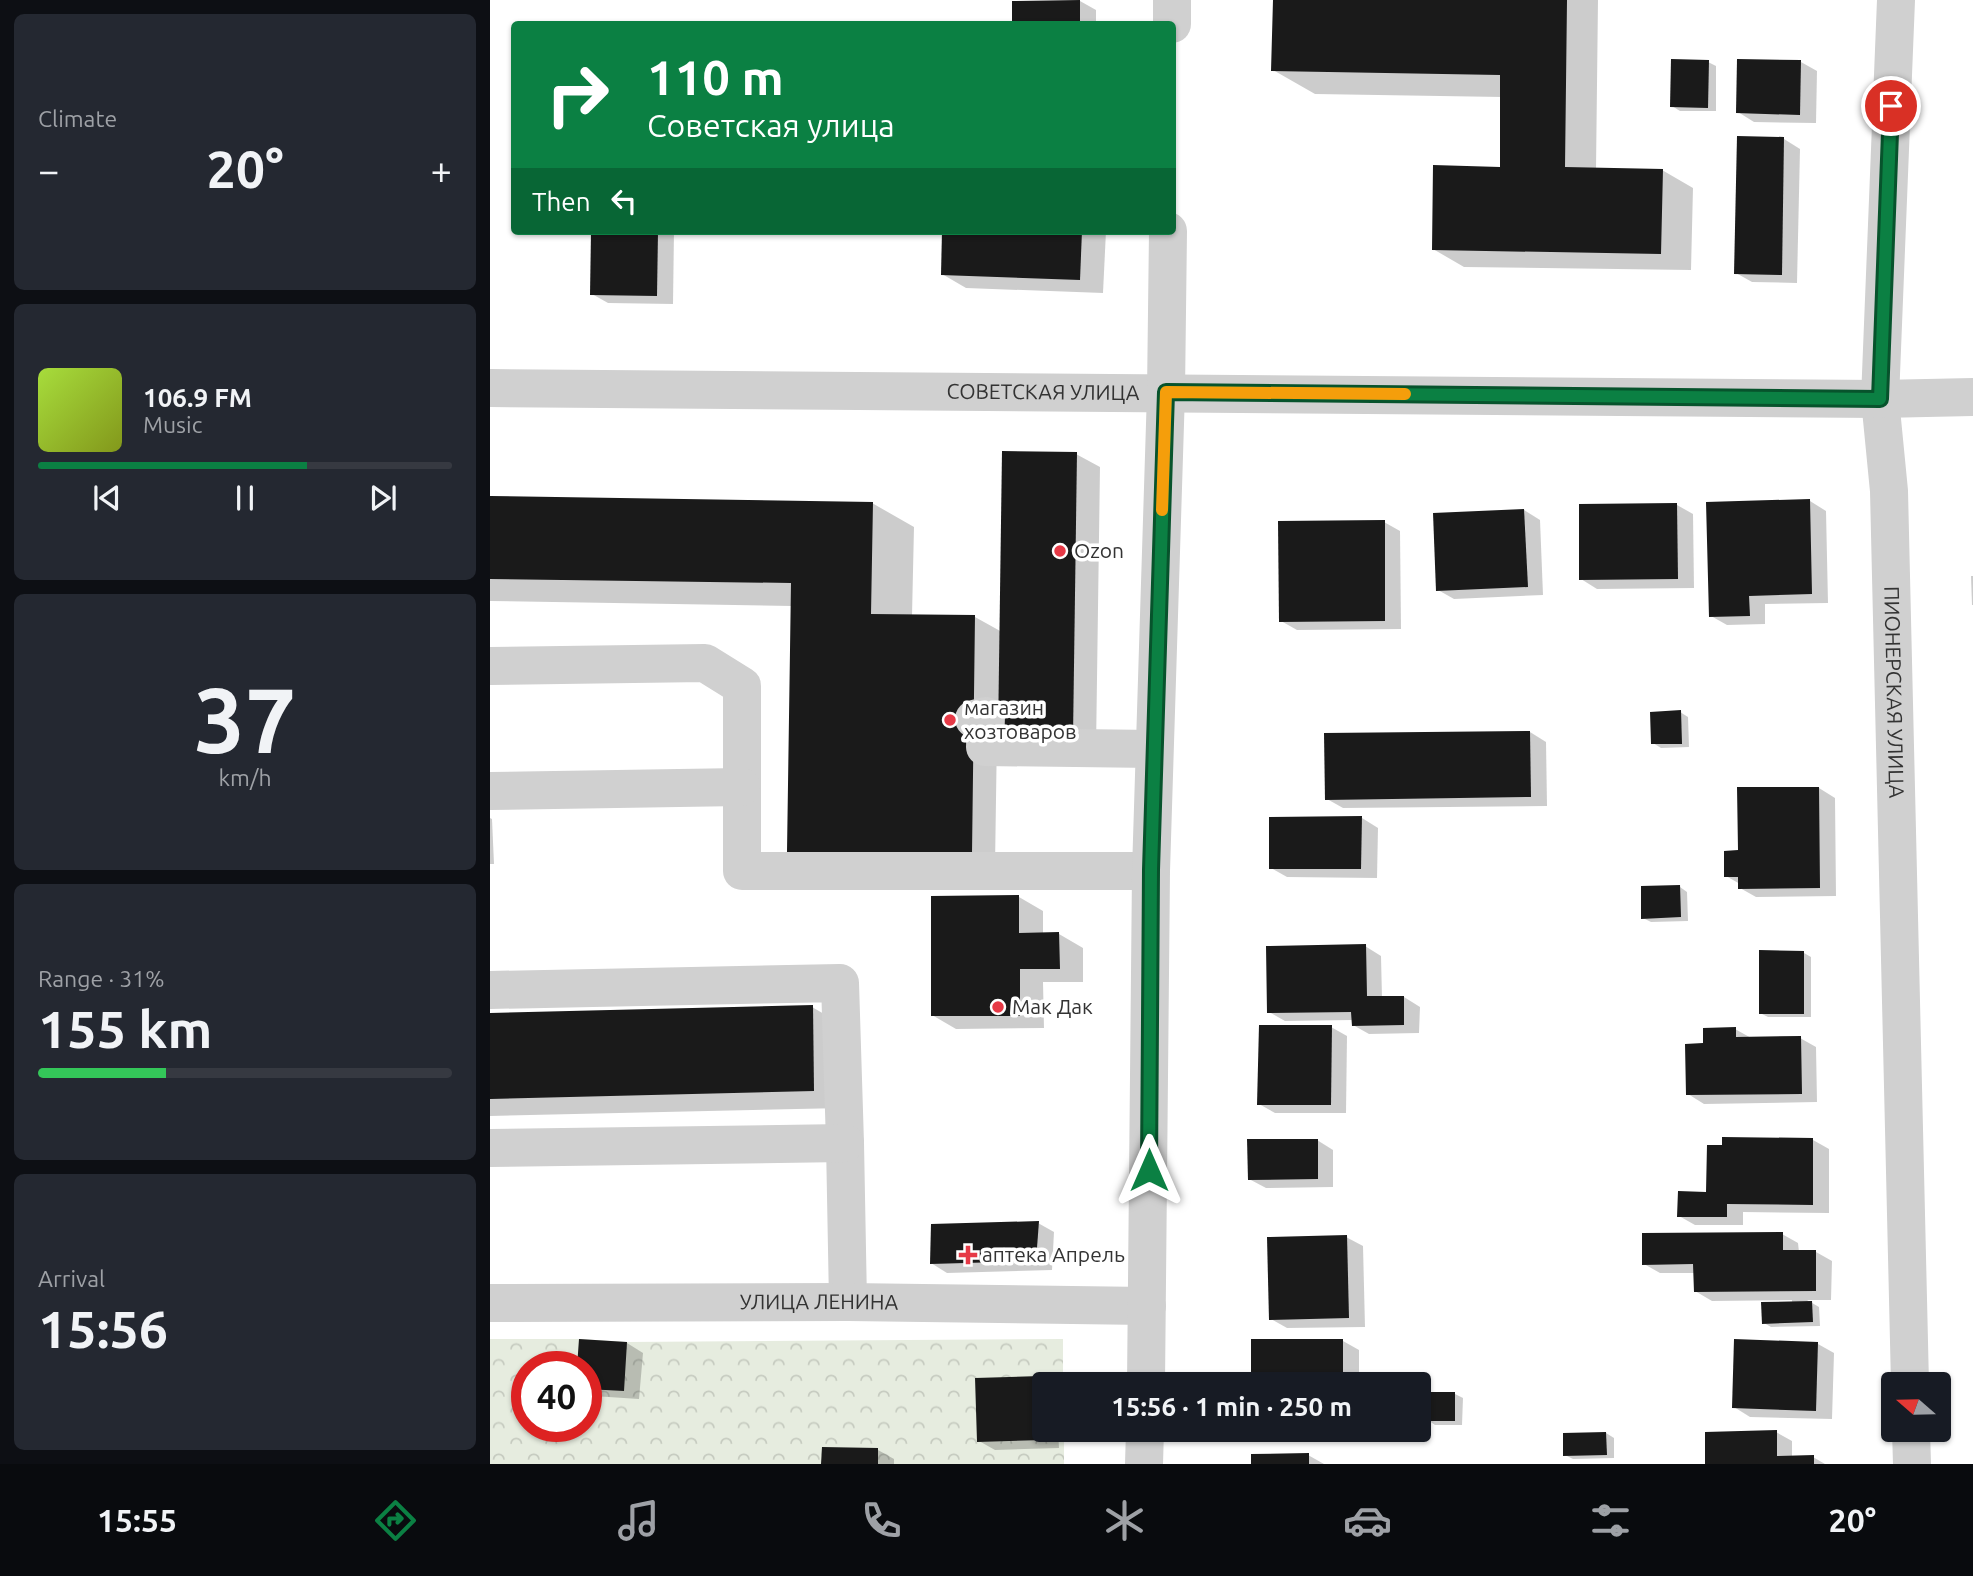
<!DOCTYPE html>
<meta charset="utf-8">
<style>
body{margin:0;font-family:Ubuntu,sans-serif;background:#242831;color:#f1f3f6;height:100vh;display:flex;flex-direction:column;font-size:26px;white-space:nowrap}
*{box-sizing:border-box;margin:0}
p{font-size:23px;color:#9ea1a6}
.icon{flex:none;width:38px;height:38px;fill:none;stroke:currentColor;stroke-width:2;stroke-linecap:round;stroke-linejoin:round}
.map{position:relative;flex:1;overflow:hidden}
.details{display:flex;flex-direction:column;gap:14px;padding:14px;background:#0d0f14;width:490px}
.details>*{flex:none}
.top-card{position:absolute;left:21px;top:21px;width:665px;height:214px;border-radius:7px;box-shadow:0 2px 5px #0004;background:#0b8043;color:#fff;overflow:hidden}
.needle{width:46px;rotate:290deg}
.tools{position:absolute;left:1391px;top:1372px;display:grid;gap:14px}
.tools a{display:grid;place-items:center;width:70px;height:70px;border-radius:7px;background:#171b24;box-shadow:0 2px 5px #0004;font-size:35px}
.speed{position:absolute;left:21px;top:1351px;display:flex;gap:14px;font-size:35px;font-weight:700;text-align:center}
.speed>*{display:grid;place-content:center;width:91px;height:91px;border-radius:50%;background:#171b24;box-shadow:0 2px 5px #0004;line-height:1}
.speed .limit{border:10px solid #d22;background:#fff;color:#111}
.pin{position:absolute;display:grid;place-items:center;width:60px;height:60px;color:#fff;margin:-30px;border:4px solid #fff;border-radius:50%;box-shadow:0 2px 7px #0007}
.me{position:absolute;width:77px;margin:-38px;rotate:0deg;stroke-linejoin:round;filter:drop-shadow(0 0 5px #0008)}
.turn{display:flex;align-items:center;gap:24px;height:147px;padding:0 21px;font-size:32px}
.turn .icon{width:91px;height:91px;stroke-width:2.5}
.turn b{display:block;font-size:49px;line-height:60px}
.then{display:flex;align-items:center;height:66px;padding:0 21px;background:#0003;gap:14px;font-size:26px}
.big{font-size:52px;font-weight:600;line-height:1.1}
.details .widget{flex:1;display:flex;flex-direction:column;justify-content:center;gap:10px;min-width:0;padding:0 24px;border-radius:10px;background:#242831}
.details .dial{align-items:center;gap:0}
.dial b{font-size:91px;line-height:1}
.song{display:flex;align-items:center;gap:21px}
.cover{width:84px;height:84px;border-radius:10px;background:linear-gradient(135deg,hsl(80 70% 55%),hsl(70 70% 35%))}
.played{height:7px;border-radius:4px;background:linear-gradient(90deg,#0b8043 65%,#363941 65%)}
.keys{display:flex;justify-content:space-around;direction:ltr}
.heat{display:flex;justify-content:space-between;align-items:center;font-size:38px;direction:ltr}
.charge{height:10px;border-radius:5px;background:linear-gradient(90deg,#34c759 31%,#363941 0)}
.trip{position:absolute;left:542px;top:1372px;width:399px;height:70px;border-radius:7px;background:#171b24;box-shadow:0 2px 5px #0004;font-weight:600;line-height:70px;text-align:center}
.tabs{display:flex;height:112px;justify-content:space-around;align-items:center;background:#090b0e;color:#9ea1a6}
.tabs .icon{width:49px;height:49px}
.tabs .active{color:#0b8043}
.tabs b{font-size:32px;color:#f1f3f6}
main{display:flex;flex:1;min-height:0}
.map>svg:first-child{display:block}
.park{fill:url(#park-crowns);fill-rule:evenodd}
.shadow{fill:#0003}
.building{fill:#1a1a1a}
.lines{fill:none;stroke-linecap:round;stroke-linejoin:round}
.minor{stroke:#d0d0d0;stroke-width:38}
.route-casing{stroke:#07532c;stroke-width:18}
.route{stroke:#0b8043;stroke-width:12}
.slow{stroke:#f59e0b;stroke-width:12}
.poi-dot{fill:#e63946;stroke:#fff;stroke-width:2.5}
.labels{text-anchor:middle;stroke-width:7;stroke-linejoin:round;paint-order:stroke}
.street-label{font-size:21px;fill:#333;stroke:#fff}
.poi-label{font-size:21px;fill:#333;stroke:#fff;text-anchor:start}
</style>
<main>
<section class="details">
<div class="widget"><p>Climate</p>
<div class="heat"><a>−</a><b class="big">20°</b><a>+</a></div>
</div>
<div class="widget">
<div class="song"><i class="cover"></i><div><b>106.9 FM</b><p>Music</p></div></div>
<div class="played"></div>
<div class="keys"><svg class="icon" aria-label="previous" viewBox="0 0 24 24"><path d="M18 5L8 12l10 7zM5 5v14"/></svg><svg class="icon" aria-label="pause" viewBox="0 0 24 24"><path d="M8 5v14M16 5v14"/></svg><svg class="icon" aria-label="next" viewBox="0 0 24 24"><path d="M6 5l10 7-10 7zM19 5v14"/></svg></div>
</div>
<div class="widget dial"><b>37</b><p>km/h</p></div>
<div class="widget"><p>Range · 31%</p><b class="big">155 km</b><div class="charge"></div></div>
<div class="widget"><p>Arrival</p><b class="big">15:56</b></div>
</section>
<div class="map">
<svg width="1483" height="1464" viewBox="0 0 1483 1464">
<defs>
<pattern id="park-crowns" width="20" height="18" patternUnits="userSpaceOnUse" patternTransform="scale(1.75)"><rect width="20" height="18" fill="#e6ecdf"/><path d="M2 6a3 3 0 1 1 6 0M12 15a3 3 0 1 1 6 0" fill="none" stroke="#c6cbc0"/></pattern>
</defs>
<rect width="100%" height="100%" fill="#fff"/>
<path class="park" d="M0,1339H89L137,1342L573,1339V1384H555V1430H574V1464H0ZM37,1367H96V1426H37Z"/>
<g class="shadow">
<polygon points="784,0 1108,0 1106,170 1172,170 1203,188 1201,270 974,267 943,249 1011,168 1012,97 825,94 783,70"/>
<polygon points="590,1 606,10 606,24 524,24 524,2"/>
<polygon points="1218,62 1226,66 1226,111 1190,111 1182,106"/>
<polygon points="1311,62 1327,71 1326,123 1264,122 1248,112"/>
<polygon points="1294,139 1310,149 1307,283 1262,282 1246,273"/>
<polygon points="103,231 184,231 183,304 118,303 102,294"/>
<polygon points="251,231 273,231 273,233 254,233"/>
<polygon points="454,231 616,231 613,293 476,288 452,274"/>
<polygon points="586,454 610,467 606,750 507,733 505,867 322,865 302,606 0,601 0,497 382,503 424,527 422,616 485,617 512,632"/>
<polygon points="1320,501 1336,511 1338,603 1275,604 1275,624 1237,625 1221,616"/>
<polygon points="1091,505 1187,505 1203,514 1204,588 1107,589 1091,579"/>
<polygon points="1034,510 1050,520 1053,595 964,599 948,590"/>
<polygon points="894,522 910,531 911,629 807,630 791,621"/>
<polygon points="1481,576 1483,576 1483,605 1482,605"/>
<polygon points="1190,712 1198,717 1199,747 1171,748 1163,743"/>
<polygon points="1040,732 1056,742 1057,806 853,808 837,799"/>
<polygon points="1329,788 1345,798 1346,896 1266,897 1250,888 1250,884 1236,876 1249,852"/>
<polygon points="0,818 2,819 4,864 0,864"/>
<polygon points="872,818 888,828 887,878 797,877 781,868"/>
<polygon points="1190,887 1197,892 1198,921 1161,922 1153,918"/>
<polygon points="529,897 553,911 553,934 569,934 593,948 593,982 553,982 554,1028 466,1029 442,1015"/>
<polygon points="875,946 891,956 892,998 914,997 930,1007 929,1033 879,1034 863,1025 863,1020 795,1021 779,1012"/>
<polygon points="1314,953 1321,957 1321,1017 1278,1017 1270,1013"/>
<polygon points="322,1007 353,1025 354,1108 0,1116 0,1015"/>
<polygon points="841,1027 857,1036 856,1113 785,1113 769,1104"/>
<polygon points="1245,1029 1263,1039 1310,1038 1326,1047 1327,1102 1214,1104 1198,1094 1215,1045"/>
<polygon points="827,1140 843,1150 843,1187 776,1188 759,1179"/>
<polygon points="1323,1140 1339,1149 1339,1213 1253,1212 1253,1225 1205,1225 1189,1216 1218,1193"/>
<polygon points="548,1223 564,1232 562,1270 457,1273 441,1263"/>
<polygon points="1292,1234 1308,1243 1309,1252 1326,1252 1342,1261 1341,1300 1317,1300 1329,1307 1330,1326 1281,1327 1274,1323 1302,1303 1302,1300 1222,1301 1205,1291 1205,1273 1170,1273 1154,1264"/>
<polygon points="856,1237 873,1246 875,1327 797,1328 781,1319"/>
<polygon points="763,1341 853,1341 869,1350 869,1377 898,1377 911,1384 763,1384"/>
<polygon points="1246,1341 1328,1344 1344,1353 1342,1419 1260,1417 1244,1407"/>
<polygon points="137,1343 153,1353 149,1399 103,1396 96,1392 96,1367"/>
<polygon points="550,1377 562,1384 555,1384 555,1430 568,1430 569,1448 505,1450 489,1441"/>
<polygon points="965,1394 973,1398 972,1425 945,1425 938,1420"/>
<polygon points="1286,1432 1302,1441 1302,1458 1323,1457 1335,1464 1217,1464"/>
<polygon points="1116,1433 1124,1438 1124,1458 1083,1459 1075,1455 1075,1435"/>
<polygon points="388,1450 404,1459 404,1464 333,1464"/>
<polygon points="818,1455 834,1464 763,1464"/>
</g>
<g class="building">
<polygon points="590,0 590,24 522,24 522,1"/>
<polygon points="783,0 1077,0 1075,167 1173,169 1171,254 942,250 943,165 1010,167 1010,75 781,71"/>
<polygon points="1181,59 1219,60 1218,108 1180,107"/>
<polygon points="1247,59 1311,60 1310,115 1246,113"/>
<polygon points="1247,136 1294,137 1292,275 1244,274"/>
<polygon points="101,231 168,231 167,296 100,295"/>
<polygon points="452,231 592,231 590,280 451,275"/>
<polygon points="512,451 587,452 583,737 508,736"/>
<polygon points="0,496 383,502 381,614 485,615 482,854 297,852 301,583 0,579"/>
<polygon points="1320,499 1322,594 1259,596 1260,616 1219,617 1216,502"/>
<polygon points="1187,503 1188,579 1089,580 1089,504"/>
<polygon points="1034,509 1038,587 946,591 943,513"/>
<polygon points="895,520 895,621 789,622 788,521"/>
<polygon points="1191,710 1192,744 1161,744 1160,712"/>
<polygon points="1040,731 1041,797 835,800 834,733"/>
<polygon points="1247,787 1329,787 1330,888 1248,889 1248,877 1234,877 1234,851 1248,850"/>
<polygon points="872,816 871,869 779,869 779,817"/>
<polygon points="1190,885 1191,917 1151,919 1151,886"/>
<polygon points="529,895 529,933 569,932 570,969 530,969 530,1016 441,1016 441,896"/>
<polygon points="876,944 877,996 914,996 914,1025 862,1026 861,1012 777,1013 776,946"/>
<polygon points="1269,950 1314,951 1314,1014 1269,1014"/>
<polygon points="323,1005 324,1091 0,1099 0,1013"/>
<polygon points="769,1025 842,1025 841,1105 767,1105"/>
<polygon points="1246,1027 1246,1037 1311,1036 1312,1094 1196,1095 1195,1044 1213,1043 1213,1028"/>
<polygon points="1232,1137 1323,1138 1323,1205 1237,1204 1237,1217 1187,1217 1188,1191 1216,1192 1217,1145 1232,1145"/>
<polygon points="757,1139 828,1139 828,1179 758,1180"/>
<polygon points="549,1221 546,1261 440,1264 441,1224"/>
<polygon points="1293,1232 1293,1250 1326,1250 1326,1291 1204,1292 1203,1264 1152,1265 1152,1233"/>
<polygon points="857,1235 859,1318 779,1320 777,1237"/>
<polygon points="1322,1301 1323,1322 1272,1324 1271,1302"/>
<polygon points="89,1339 137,1342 134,1391 96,1389 96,1367 87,1367"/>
<polygon points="761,1339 853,1339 853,1375 898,1375 898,1384 761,1384"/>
<polygon points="1244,1339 1328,1342 1326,1411 1242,1408"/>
<polygon points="551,1376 553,1440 487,1442 485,1378"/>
<rect x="936" y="1392" width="29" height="29"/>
<polygon points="1287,1430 1287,1456 1324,1455 1324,1464 1215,1464 1215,1432"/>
<polygon points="1116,1432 1117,1455 1073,1456 1073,1433"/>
<polygon points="332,1447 388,1448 388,1464 331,1464"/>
<polygon points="819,1453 819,1464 761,1464 761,1454"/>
</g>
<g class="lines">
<g class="minor">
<path id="s1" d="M1406,0L1390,399L1399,491L1420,1384"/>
<polyline points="682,24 682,0"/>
<path id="s2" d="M0,388L1390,399L1483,397"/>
<polyline points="0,666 215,663 252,686 252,871 661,871"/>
<polyline points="484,719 496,716 495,747 664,749"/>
<polyline points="0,791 251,787"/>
<polyline points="0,990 350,983 355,1143 358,1302"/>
<polyline points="0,1148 355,1143"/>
<path id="s3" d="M0,1303L358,1302L657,1306"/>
<polyline points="656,1384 661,871 676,392 678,231"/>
<polyline points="1421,1430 1422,1464"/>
<polyline points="654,1464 655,1430"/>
</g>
</g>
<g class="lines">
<defs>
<polyline id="route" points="659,1170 661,870 676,392 1390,399 1401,106"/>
</defs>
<use href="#route" class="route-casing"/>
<use href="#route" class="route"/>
<polyline class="slow" points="672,510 676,392 915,394"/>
</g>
<g class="poi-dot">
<circle cx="570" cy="551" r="7"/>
<circle cx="460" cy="720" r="7"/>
<circle cx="508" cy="1007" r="7"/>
<path d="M474.5 1244.5h7v7h7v7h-7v7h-7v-7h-7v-7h7z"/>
</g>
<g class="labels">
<g class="street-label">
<text dy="7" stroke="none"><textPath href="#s2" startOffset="553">СОВЕТСКАЯ УЛИЦА</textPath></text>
<text dy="7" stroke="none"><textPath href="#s1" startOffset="693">ПИОНЕРСКАЯ УЛИЦА</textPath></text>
<text dy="7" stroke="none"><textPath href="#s3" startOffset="329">УЛИЦА ЛЕНИНА</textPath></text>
</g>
<g class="poi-label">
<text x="584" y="558">Ozon</text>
<text x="474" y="715">магазин<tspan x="474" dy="24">хозтоваров</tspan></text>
<text x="522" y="1014">Мак Дак</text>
<text x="492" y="1262">аптека Апрель</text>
</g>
</g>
</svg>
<div class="tools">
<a><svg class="needle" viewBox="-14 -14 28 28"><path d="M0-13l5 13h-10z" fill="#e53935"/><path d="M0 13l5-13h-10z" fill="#9ea1a6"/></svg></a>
</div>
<div class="speed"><div class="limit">40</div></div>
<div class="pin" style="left:1401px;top:106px;background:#d93025"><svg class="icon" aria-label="arrive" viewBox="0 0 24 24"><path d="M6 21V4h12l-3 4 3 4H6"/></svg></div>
<svg class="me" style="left:659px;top:1170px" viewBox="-20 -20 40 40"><path d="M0-17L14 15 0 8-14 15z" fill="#0b8043" stroke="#fff" stroke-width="4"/></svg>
<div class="trip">15:56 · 1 min · 250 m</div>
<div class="top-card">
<div class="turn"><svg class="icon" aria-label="right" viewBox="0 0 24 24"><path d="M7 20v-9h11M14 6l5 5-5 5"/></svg><div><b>110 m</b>Советская улица</div></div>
<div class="then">Then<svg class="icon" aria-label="left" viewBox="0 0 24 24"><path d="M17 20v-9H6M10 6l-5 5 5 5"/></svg></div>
</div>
</div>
</main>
<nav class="tabs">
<b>15:55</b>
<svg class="icon active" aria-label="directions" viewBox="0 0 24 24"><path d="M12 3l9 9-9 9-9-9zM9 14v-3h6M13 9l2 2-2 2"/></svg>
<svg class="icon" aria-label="music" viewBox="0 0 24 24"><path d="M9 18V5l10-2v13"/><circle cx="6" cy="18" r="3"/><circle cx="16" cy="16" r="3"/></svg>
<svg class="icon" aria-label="phone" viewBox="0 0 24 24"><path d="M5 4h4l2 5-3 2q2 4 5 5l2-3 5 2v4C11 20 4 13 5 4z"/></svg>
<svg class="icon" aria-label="climate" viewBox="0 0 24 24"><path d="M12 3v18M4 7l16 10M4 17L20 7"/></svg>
<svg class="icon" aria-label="car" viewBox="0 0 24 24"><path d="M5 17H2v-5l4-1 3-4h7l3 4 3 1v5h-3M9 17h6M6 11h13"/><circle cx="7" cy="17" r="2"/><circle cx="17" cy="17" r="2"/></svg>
<svg class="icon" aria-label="filters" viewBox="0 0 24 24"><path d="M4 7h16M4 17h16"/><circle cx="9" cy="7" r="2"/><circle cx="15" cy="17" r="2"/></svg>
<b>20°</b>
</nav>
